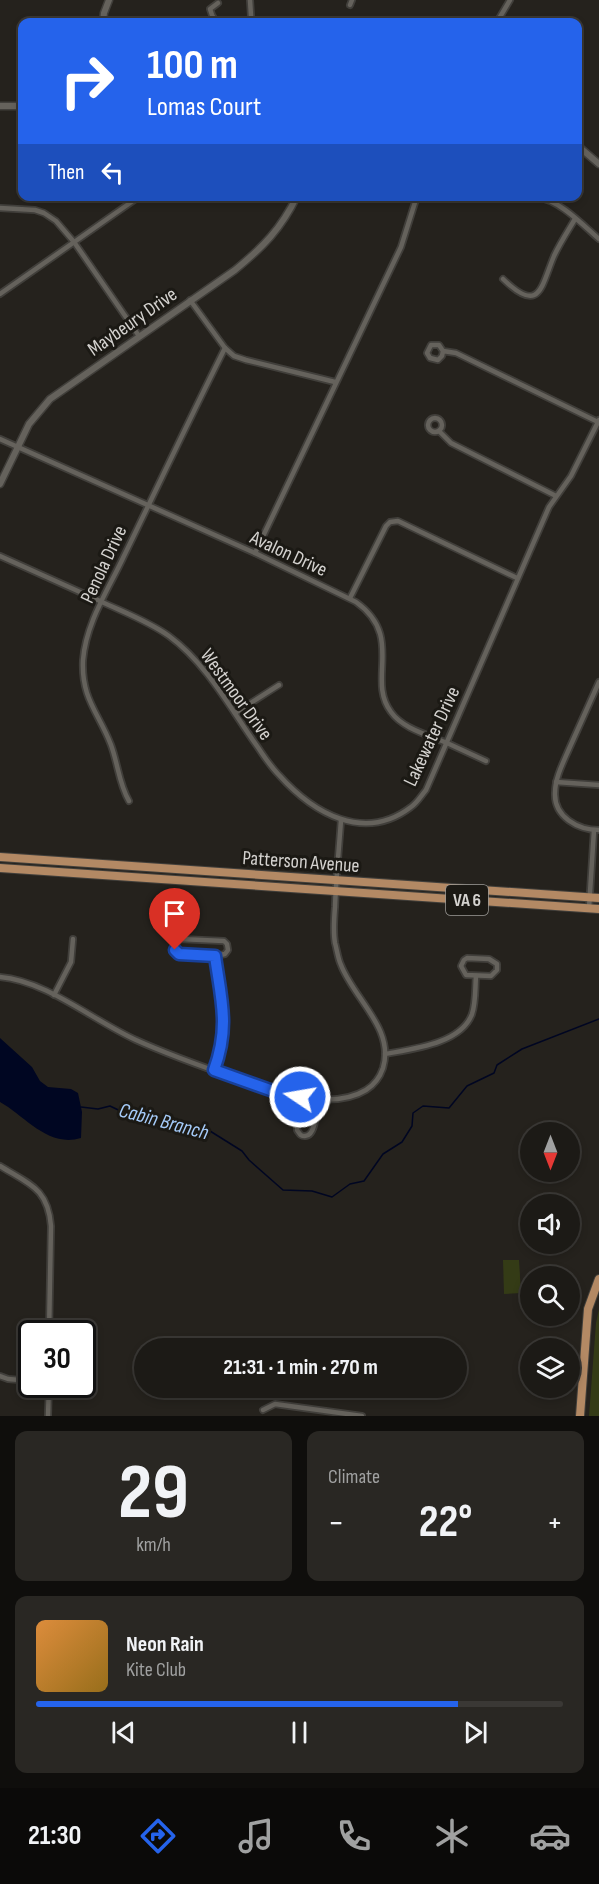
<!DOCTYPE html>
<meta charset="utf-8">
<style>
body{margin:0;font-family:"Sofia Sans Condensed",sans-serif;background:#292723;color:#f1f3f6;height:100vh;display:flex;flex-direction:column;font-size:22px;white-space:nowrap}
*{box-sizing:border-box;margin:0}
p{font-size:20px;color:#a0a1a1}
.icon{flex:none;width:33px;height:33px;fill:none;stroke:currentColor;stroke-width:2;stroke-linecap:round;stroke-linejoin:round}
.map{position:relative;height:1416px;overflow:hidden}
.sheet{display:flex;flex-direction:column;gap:15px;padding:15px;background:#0f0e0c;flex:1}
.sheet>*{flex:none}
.banner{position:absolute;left:18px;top:18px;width:564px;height:183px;border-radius:12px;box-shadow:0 3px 9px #0003,0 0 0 2px #3a3835;background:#2563eb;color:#fff;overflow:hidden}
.needle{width:39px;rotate:180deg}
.buttons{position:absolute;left:520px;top:1122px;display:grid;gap:12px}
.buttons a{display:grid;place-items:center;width:60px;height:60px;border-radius:50%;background:#1c1a16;box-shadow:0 3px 9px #0003,0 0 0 2px #3a3835;font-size:30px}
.speed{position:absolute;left:18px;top:1320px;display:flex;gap:12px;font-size:30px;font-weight:700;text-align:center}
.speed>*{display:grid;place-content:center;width:78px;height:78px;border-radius:50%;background:#1c1a16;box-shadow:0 3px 9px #0003,0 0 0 2px #3a3835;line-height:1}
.speed .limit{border:3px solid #111;border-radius:9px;background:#fff;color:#111}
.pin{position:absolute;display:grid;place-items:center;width:51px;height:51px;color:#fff;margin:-62px -26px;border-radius:50% 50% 50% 0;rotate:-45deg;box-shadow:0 0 6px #0007}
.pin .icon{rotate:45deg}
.me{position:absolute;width:66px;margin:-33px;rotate:282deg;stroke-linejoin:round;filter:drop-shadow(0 0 4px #0008)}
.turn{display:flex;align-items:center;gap:21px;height:126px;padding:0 30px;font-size:27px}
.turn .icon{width:78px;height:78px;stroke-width:2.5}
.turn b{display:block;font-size:42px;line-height:51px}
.then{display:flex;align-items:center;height:57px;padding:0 30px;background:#0003;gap:12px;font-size:22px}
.big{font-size:45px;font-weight:700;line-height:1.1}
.sheet .tile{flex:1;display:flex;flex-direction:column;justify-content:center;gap:9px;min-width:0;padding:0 21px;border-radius:12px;background:#292723}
.sheet .dial{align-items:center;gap:0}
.dial b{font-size:78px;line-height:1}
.song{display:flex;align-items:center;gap:18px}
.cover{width:72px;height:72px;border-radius:9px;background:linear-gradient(135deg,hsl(30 70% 55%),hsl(40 70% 35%))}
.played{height:6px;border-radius:3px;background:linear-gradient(90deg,#2563eb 80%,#3a3835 80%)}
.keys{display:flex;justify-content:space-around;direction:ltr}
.heat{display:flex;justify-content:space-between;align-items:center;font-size:33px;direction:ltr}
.sheet .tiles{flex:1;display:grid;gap:15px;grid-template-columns:1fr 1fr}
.tile:last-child{grid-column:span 2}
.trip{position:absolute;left:134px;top:1338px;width:333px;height:60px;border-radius:30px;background:#1c1a16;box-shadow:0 3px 9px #0003,0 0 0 2px #3a3835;font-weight:700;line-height:60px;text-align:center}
.dock{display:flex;height:96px;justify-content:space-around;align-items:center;background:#0b0a09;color:#a0a1a1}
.dock .icon{width:42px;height:42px}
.dock .active{color:#2563eb}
.dock b{font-size:27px;color:#f1f3f6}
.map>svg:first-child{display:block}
.green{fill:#343b16}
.water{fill:#000622}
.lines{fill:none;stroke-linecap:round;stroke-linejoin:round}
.stream{stroke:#000622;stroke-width:1.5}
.minor-casing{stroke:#413f3b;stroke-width:8}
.tertiary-casing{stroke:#413f3b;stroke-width:9}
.primary-casing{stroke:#413f3b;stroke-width:10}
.minor{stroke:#65625c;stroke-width:4.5}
.tertiary{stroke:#65625c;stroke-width:6}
.primary{stroke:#b38964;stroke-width:8}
.route-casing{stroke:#184099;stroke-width:15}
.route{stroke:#2563eb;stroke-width:10}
.labels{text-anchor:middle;stroke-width:6;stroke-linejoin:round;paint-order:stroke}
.shield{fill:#1b1914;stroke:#9c9a97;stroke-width:1.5}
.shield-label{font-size:18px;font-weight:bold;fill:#d4d2cf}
.street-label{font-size:20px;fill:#d4d2cf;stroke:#1b1914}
.water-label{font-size:21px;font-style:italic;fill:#a6ccfa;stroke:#1b1914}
</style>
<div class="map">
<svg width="599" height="1416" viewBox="0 0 599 1416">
<rect width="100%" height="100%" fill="#25221d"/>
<g class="green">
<polygon points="503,1260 519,1260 521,1293 504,1294"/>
<polygon points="599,1309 599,1416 589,1416 596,1323"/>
</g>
<path class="water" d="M0,1038L32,1067L40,1081L48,1087L71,1089L78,1093L82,1112L81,1138C48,1148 25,1116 0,1102Z"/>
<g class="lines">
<polyline class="stream" points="81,1107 98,1109 110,1106 133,1117 141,1115 179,1128 210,1131 242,1151 249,1160 283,1190 312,1191 332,1197 350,1184 364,1181 383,1154 402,1142 412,1126 413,1113 423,1106 449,1108 467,1086 494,1073 497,1065 522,1049 599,1019"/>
<defs>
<g id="minor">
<polyline points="350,5 352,0"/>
<polyline points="216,22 212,15 210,9 218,3"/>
<polyline points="249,22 251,16 250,0"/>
<polyline points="497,22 510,0"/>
<path d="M539,198C558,199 584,226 599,239"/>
<polyline points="0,208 35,210 44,213 56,221 74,242 139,336"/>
<path d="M503,279C540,315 541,287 554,256C560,243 568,231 575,219"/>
<polyline points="0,294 140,196"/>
<polyline points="190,300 225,348 234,356 246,360 335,382"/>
<polyline points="443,351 442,356 438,360 430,358 427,353 431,345 439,345 443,351 456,353 598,422"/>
<circle cx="435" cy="425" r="7"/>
<polyline points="439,431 451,443 556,496"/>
<path d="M0,439L255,553L356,602C405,637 366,679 391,712C403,729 429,735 447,743C460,749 473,755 486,761"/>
<polyline points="255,553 401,247 417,196"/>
<path d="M0,556C33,571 67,586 100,601C123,612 148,621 169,636C207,664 230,708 257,746C264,756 270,766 279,775C313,813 364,843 411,807C417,803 421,796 426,790L549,507L571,476L599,420"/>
<polyline points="350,598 386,526 390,522 398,521 517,578"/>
<path d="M599,682C589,704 579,727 569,749C563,763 555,778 555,793C554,817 578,830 599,830"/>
<polyline points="235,713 279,685"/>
<polyline points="556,782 599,785"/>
<path d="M129,801C119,784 118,764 111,745C99,713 81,699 83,660C86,623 108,590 123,558C157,488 190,418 225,348"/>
<polyline points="589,908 594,830"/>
<polygon points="180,939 224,941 227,944 228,950 225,954 215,956 179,954 175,950 175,945"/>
<polygon points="467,958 489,959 497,964 497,970 491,976 466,975 461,966 464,960"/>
<path d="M0,977C47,981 92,1020 136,1040C180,1060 227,1075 272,1091C301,1099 340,1106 366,1090C374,1085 380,1077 383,1068C395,1029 354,999 341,965C338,959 337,950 335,943C333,932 334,919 335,907C336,878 339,849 341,820"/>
<polyline points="54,995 71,962 73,939"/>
<path d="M385,1054C412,1049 461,1044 472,1014C476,1002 475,988 476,976"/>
<path d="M214,1070C230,1027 222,999 215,956"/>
<path d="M300,1097L297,1130C300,1134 300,1136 305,1136C317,1136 316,1107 317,1099"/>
<path d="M0,1166C29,1184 48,1188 51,1226L49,1334"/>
<polyline points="0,1376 8,1379 32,1381"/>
<polyline points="263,1410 275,1404 362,1416"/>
<polyline points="48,1416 49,1384"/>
</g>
<g id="tertiary">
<polyline points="103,22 104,13 109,0"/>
<polyline points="0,106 22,106"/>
<polyline points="578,146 599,164"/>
<path d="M0,484L29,424L50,399L235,270C263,247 281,229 297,196"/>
</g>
<g id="primary">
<polyline points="0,857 599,898"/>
<polyline points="0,868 599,909"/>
<polyline points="580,1416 588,1309 599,1279"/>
</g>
</defs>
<use href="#minor" class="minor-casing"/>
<use href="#tertiary" class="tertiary-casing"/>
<use href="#primary" class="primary-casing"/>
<use href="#minor" class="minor"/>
<use href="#tertiary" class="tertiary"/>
<use href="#primary" class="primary"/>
</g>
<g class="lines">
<defs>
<path id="route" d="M175,950L179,954L215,956C221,999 230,1027 214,1070L273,1091L300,1097"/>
</defs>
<use href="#route" class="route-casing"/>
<use href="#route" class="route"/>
</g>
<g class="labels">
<rect class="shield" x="446" y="885" width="42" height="30" rx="4.5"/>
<g class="shield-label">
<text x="467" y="906">VA 6</text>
</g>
<g class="street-label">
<text transform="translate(132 321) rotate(-35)" y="7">Maybeury Drive</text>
<text transform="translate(289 553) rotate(25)" y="7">Avalon Drive</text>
<text transform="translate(103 564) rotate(-65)" y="7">Penola Drive</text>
<text transform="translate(237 694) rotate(54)" y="7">Westmoor Drive</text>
<text transform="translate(431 736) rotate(-65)" y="7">Lakewater Drive</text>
<text transform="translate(301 861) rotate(4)" y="7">Patterson Avenue</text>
</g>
<g class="water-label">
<text transform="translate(164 1121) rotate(15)" y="7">Cabin Branch</text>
</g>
</g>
</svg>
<div class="buttons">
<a><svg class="needle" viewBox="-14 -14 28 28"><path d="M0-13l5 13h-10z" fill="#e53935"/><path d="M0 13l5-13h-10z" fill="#a0a1a1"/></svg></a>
<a><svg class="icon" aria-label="sound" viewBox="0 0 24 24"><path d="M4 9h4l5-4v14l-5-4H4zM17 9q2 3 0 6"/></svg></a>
<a><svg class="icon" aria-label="search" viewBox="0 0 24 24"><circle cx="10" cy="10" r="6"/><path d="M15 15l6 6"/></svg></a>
<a><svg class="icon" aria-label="layers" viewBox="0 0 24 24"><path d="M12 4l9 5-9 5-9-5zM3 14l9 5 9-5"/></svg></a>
</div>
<div class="speed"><div class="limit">30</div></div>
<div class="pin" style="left:175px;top:950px;background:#d93025"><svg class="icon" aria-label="arrive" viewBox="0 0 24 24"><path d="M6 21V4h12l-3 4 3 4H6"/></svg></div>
<svg class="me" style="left:300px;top:1097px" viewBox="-20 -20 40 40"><circle r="17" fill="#2563eb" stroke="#fff" stroke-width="3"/><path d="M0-11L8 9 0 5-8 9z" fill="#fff"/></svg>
<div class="trip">21:31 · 1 min · 270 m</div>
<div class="banner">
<div class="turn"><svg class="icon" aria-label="right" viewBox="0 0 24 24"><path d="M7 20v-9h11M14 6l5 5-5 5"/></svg><div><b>100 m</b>Lomas Court</div></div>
<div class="then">Then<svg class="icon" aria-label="left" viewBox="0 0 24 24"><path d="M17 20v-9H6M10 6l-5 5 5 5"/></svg></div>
</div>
</div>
<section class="sheet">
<div class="tiles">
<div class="tile dial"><b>29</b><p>km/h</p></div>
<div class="tile"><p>Climate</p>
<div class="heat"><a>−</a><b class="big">22°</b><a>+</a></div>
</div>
<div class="tile">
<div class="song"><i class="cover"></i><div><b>Neon Rain</b><p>Kite Club</p></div></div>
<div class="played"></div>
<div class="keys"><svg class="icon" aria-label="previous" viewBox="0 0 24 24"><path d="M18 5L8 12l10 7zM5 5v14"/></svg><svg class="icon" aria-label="pause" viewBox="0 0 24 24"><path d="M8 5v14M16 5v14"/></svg><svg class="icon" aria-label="next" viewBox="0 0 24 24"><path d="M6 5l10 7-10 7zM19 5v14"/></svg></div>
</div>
</div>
</section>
<nav class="dock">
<b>21:30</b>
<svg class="icon active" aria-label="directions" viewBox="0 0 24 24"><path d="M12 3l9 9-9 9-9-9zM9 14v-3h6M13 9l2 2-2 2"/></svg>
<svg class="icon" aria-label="music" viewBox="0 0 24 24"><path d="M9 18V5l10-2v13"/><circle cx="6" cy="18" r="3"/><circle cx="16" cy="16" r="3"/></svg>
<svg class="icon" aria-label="phone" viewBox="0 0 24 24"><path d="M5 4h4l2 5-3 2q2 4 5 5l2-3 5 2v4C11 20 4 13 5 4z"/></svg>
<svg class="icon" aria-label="climate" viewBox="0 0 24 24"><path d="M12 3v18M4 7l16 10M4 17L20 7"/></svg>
<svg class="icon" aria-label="car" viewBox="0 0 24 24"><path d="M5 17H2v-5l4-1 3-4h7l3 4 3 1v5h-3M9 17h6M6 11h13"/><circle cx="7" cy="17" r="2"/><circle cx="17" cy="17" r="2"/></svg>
</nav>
